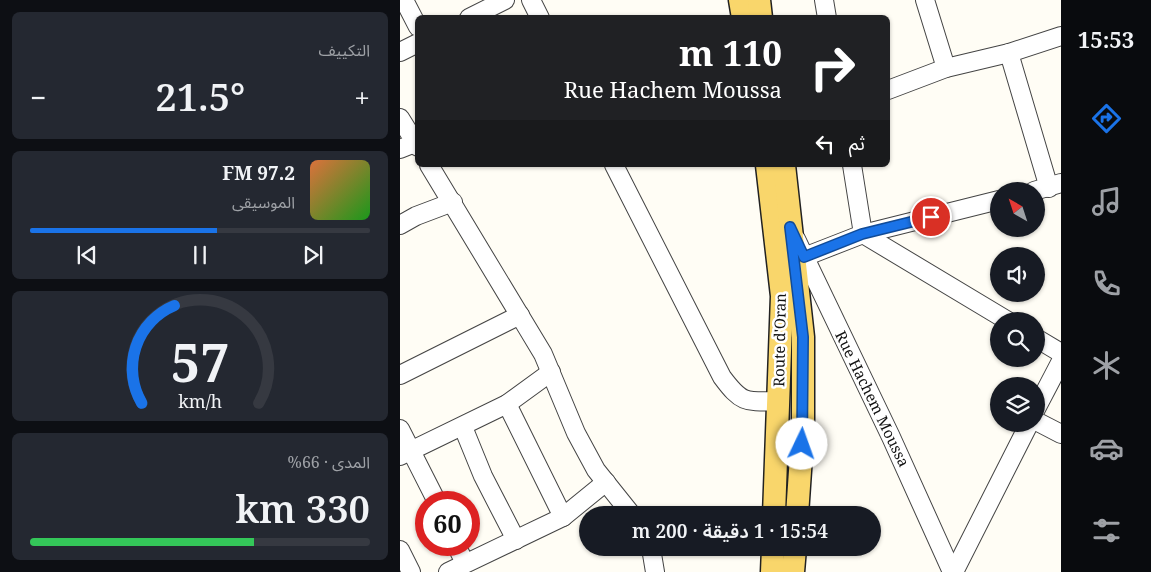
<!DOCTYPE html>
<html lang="ar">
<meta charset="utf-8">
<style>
body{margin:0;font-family:"Noto Serif","Noto Sans Arabic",serif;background:#242831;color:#f1f3f6;direction:rtl;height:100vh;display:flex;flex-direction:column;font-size:19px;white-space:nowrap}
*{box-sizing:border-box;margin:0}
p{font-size:16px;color:#9ea1a6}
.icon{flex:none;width:28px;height:28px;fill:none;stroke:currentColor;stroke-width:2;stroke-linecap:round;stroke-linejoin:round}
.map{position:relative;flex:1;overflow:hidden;direction:ltr}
.sheet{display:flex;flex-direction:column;gap:12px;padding:12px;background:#0d0f14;width:400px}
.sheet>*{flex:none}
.hud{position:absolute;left:15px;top:15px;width:475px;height:152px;border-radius:8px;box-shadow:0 1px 4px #0004;direction:rtl;background:#202124;color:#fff;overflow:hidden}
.needle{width:32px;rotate:321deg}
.tools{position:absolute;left:590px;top:182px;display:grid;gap:10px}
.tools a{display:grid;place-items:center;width:55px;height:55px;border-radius:50%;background:#171b24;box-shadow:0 1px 4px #0004;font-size:25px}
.speed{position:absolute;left:15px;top:491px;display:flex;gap:10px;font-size:25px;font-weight:700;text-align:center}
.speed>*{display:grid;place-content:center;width:65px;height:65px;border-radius:50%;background:#171b24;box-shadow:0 1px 4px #0004;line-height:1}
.speed .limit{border:8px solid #d22;background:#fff;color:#111}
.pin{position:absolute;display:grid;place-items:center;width:42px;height:42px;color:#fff;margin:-21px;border:2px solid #fff;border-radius:50%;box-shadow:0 1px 5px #0007}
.me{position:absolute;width:55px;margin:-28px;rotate:3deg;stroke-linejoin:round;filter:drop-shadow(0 0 4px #0008)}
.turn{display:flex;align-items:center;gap:18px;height:105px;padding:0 25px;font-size:22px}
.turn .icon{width:65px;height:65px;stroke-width:2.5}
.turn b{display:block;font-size:35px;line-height:42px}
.then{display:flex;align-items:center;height:48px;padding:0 25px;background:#0003;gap:10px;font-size:19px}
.big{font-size:38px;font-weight:600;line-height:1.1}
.sheet .card{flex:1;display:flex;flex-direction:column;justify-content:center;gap:8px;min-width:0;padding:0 18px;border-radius:8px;background:#242831}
.sheet .dial{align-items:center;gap:0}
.dial svg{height:130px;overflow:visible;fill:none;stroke:#363941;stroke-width:7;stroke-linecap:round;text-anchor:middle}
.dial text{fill:#f1f3f6;stroke:none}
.song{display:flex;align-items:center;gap:15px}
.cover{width:60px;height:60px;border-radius:8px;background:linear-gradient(135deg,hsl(20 70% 55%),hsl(120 70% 35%))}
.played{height:5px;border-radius:2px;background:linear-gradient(90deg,#1a73e8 55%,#363941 55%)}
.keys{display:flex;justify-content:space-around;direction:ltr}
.heat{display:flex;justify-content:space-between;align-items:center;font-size:28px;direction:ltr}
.charge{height:8px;border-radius:4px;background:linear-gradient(90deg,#34c759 66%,#363941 0)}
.trip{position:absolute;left:179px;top:506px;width:302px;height:50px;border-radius:25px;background:#171b24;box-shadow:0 1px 4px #0004;font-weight:600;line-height:50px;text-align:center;direction:rtl}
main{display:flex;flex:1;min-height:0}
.tabs{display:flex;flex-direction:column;width:90px;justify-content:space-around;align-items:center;background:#090b0e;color:#9ea1a6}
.tabs .icon{width:35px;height:35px}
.tabs .on{color:#1a73e8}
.tabs b{font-size:22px;color:#f1f3f6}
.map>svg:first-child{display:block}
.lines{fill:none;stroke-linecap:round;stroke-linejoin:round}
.minor-casing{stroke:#444;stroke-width:20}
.major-casing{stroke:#222;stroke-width:25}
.minor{stroke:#fff;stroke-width:18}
.major{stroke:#f9d66b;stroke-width:22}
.route-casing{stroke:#114b97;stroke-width:12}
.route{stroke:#1a73e8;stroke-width:9}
.labels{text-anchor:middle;stroke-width:5;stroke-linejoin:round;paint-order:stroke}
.street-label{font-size:15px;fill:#111;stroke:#fff}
</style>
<main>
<nav class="tabs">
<b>15:53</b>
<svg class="icon on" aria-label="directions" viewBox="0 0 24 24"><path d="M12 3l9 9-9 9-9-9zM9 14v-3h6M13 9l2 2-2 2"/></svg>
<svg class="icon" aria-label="music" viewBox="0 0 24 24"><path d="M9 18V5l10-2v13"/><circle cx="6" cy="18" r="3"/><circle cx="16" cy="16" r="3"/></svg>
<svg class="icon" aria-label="phone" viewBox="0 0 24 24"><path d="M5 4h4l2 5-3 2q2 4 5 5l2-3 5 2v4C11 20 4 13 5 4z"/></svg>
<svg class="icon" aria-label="climate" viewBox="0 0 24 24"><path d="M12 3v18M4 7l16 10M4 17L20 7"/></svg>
<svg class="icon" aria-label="car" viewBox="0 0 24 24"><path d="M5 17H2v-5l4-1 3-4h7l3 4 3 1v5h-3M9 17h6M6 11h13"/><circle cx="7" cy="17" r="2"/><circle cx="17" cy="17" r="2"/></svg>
<svg class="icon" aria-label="filters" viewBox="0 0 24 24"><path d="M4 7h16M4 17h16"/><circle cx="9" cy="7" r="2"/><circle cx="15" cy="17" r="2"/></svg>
</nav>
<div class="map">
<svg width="661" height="572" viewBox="0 0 661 572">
<rect width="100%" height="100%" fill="#fffdf5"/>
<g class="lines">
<defs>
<g id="minor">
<polyline points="4,0 18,27"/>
<polyline points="131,0 140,18"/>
<polyline points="424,0 427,18"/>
<polyline points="525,0 546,68"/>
<polyline points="69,18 105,0"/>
<polyline points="0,52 18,43"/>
<polyline points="609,53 649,188"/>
<polyline points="488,90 546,68 609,53 661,36"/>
<polyline points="0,118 18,147"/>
<polyline points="0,149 15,143"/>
<polyline points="29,165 143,354 176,433 196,470 232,515"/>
<path d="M214,165L322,377C342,404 346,402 378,401"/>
<polyline points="452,165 463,234 608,321"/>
<polyline points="634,191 661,183"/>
<polyline points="0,225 16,216 53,202"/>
<polyline points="396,239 491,437 552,572"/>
<polyline points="404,257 463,234 599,200"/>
<polyline points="636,338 661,353"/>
<polyline points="0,375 120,315"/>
<polyline points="107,404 163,517"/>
<polyline points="636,409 661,361"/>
<polyline points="636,421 661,434"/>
<polyline points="63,427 83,476 116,540"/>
<polyline points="0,429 37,502"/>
<polyline points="0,456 107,404 151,372"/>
<polyline points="56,545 65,563"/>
<polyline points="251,548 255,572"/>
<polyline points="0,550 11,572"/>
<polyline points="48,572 163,517 206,482"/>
<polyline points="554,572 629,424"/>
</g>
<g id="major">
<polyline points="340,0 343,18"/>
<polyline points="359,0 361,18"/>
<polyline points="367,165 382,296 374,515"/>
<polyline points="384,165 403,337 403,427 397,515"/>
<polyline points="372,572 373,548"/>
<polyline points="393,572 395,548"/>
</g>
</defs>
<use href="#minor" class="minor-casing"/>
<use href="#major" class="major-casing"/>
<use href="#minor" class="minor"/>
<use href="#major" class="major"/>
</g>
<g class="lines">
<defs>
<polyline id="route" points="402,444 403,337 390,227 404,257 462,234 531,217"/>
</defs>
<use href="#route" class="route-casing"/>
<use href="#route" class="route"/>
</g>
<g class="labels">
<g class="street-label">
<text transform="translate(380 340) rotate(-89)" y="5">Route d'Oran</text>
<text transform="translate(472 399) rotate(64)" y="5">Rue Hachem Moussa</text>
</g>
</g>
</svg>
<div class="tools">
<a><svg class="needle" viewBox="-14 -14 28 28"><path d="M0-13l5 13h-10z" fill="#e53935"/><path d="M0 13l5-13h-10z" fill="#9ea1a6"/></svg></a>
<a><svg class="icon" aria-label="sound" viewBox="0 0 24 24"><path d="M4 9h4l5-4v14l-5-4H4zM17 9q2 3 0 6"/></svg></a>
<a><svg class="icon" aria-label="search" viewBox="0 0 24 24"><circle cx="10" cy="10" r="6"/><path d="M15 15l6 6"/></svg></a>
<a><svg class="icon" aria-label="layers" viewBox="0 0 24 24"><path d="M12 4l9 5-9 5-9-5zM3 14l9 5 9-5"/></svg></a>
</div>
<div class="speed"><div class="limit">60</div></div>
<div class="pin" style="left:531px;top:217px;background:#d93025"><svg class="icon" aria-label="arrive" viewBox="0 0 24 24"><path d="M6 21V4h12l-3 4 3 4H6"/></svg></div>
<svg class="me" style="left:402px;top:444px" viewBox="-20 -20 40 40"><circle r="19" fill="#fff"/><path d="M0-13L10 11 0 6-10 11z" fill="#1a73e8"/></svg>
<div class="trip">15:54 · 1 دقيقة · 200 m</div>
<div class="hud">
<div class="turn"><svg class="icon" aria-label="right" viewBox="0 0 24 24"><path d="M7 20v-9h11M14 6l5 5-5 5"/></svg><div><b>110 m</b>Rue Hachem Moussa</div></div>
<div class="then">ثم<svg class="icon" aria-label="left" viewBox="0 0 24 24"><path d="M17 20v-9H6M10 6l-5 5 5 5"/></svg></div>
</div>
</div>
<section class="sheet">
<div class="card"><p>التكييف</p>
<div class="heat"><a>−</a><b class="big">21.5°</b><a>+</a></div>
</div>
<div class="card">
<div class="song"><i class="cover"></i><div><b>97.2 FM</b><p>الموسيقى</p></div></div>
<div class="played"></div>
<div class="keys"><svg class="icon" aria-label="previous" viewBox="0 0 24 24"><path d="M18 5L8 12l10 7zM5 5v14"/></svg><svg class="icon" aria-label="pause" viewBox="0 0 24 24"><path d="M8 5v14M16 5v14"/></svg><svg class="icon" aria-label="next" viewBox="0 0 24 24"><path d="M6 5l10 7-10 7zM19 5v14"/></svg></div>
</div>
<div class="card dial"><svg viewBox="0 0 100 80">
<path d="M14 69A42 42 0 1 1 86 69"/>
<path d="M14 69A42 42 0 0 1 34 9" stroke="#1a73e8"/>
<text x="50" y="56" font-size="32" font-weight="700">57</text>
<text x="50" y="72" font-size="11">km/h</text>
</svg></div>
<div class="card"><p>المدى · 66%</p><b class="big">330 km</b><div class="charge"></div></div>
</section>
</main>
